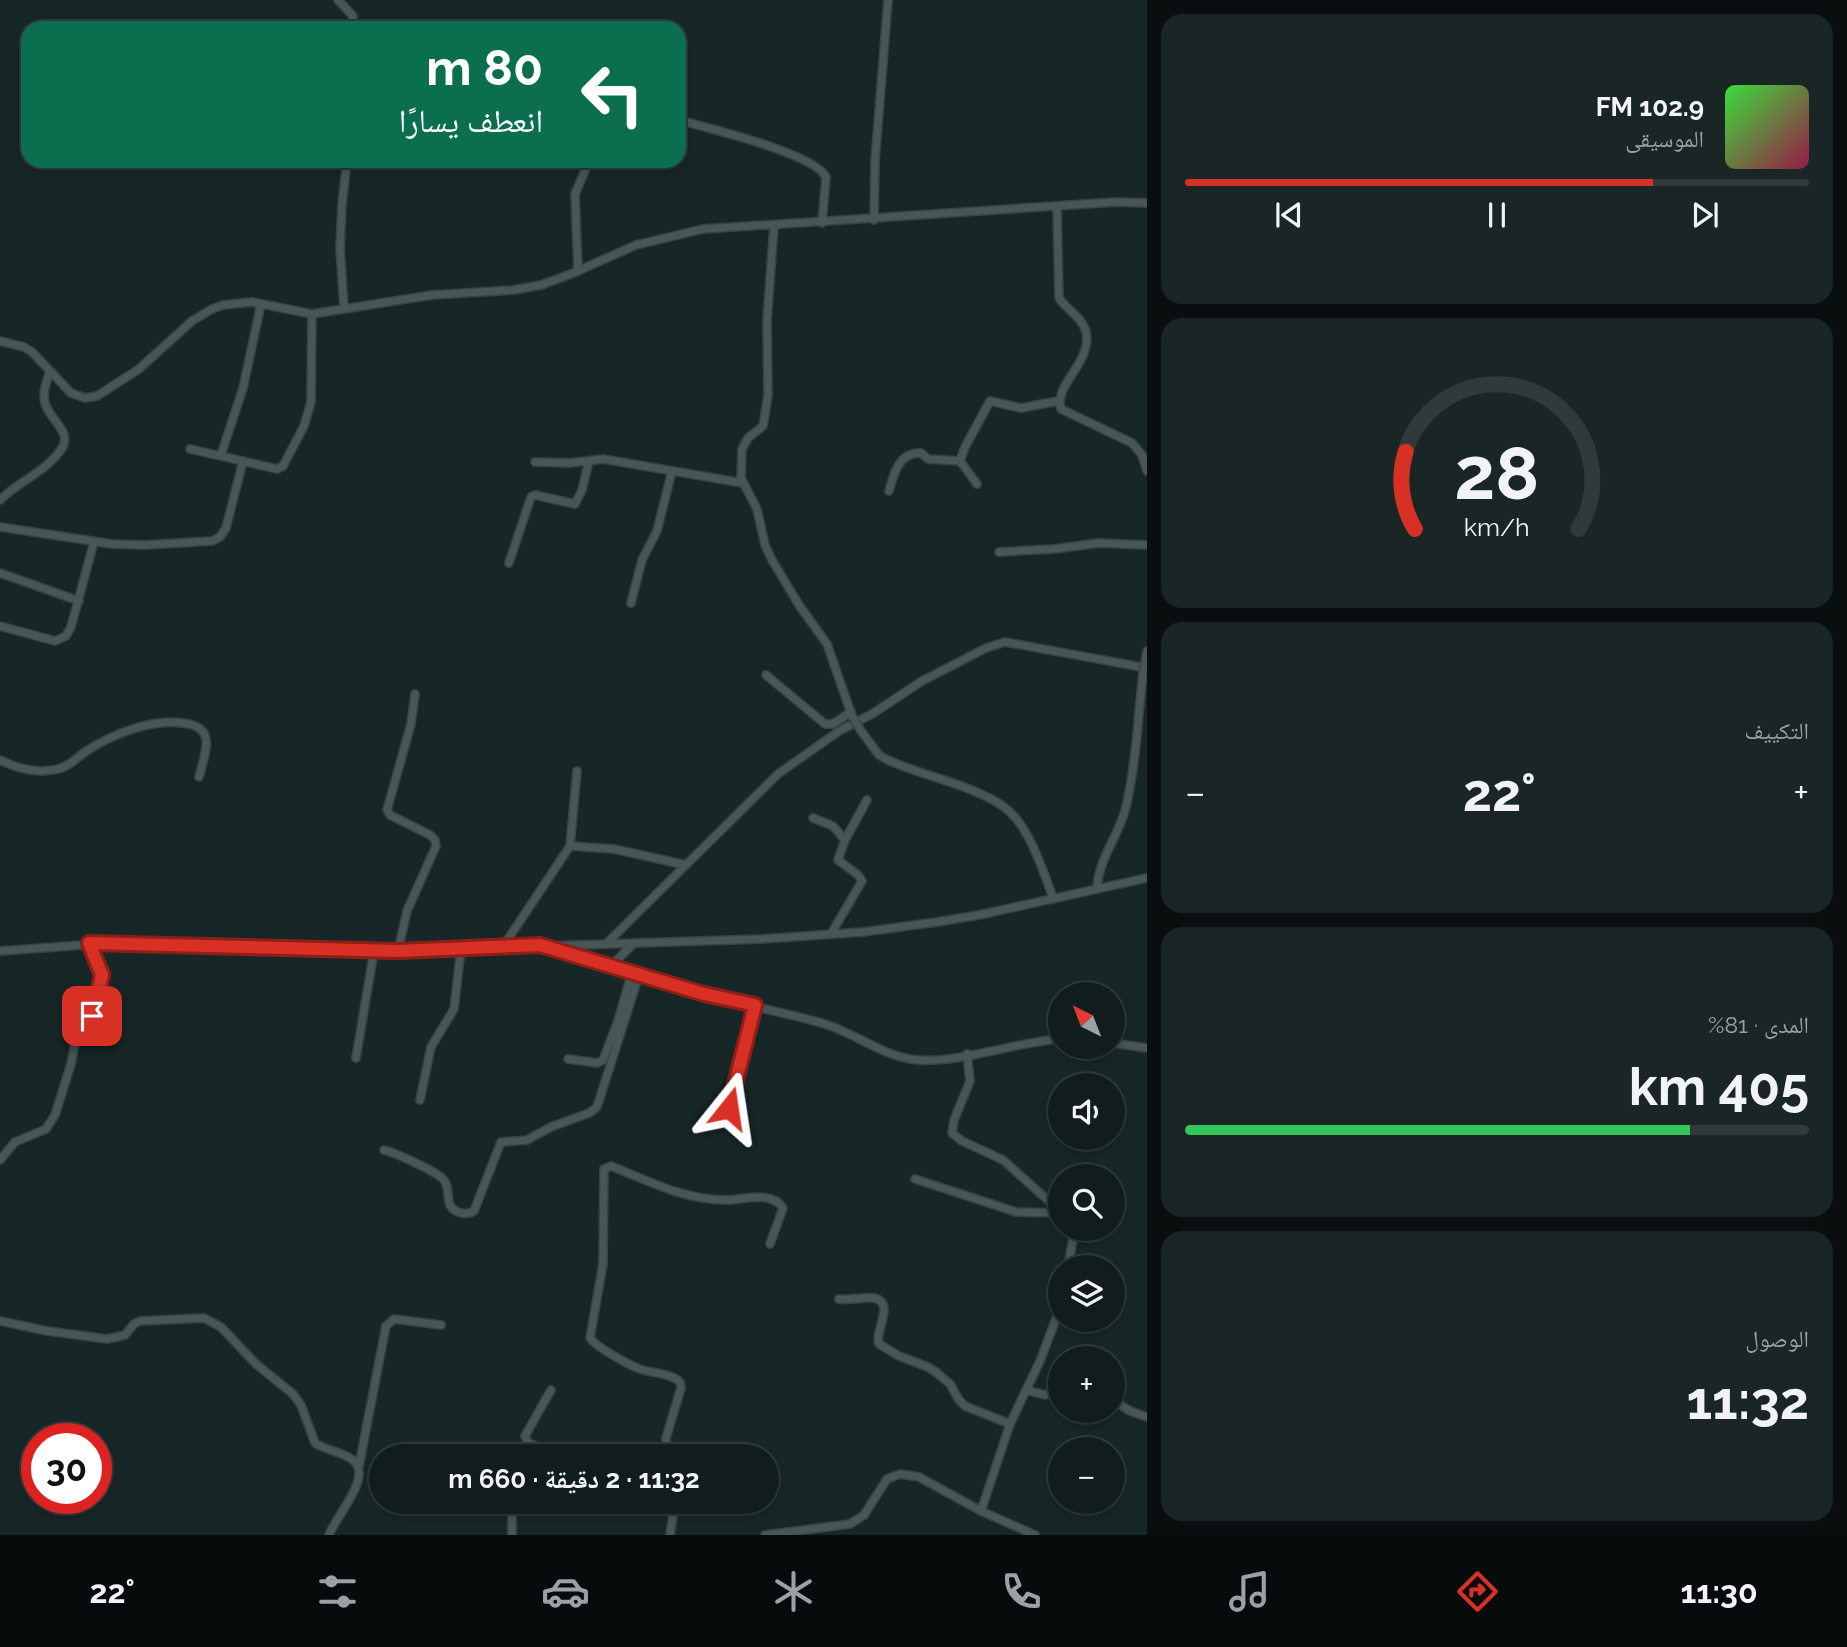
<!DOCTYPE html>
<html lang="ar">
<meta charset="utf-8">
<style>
body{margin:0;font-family:Raleway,"Noto Naskh Arabic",sans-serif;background:#1a2525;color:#f1f3f6;direction:rtl;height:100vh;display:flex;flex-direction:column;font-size:26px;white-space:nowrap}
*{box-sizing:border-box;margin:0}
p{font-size:23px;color:#9ca1a3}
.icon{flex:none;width:38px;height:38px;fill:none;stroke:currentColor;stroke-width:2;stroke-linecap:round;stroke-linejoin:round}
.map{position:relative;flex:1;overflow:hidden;direction:ltr}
.sheet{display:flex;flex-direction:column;gap:14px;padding:14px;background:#090f0f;width:700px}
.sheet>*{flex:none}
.hud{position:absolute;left:21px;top:21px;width:665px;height:147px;border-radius:21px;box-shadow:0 4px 10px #0003,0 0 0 2px #303a3b;direction:rtl;background:#0b6e4f;color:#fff;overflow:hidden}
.needle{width:46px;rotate:318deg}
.tools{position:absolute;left:1048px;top:982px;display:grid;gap:14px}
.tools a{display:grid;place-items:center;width:77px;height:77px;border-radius:50%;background:#111c1c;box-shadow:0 4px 10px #0003,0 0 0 2px #303a3b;font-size:35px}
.speed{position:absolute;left:21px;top:1423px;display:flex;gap:14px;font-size:35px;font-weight:700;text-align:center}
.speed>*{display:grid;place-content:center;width:91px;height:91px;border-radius:50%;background:#111c1c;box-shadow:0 4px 10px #0003,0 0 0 2px #303a3b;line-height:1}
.speed .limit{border:10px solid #d22;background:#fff;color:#111}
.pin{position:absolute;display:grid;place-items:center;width:60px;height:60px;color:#fff;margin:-30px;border-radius:14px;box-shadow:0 4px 10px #0006}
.me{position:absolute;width:77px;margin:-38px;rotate:15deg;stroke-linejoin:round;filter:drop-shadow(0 0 5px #0008)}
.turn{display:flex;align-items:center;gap:24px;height:147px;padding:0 28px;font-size:32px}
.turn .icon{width:91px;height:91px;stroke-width:2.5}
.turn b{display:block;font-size:49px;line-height:60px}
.big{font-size:52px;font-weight:700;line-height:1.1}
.sheet .widget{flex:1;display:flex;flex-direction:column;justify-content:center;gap:10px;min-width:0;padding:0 24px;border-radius:21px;background:#1a2525}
.sheet .dial{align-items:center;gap:0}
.dial svg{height:182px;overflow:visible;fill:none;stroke:#303a3b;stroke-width:7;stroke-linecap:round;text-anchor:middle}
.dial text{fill:#f1f3f6;stroke:none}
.song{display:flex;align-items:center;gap:21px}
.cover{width:84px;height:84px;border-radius:10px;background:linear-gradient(135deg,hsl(120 70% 55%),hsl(340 70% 35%))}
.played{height:7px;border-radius:4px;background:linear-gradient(90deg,#d93025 75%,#303a3b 75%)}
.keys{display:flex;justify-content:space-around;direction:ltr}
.heat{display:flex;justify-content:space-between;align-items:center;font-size:38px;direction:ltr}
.charge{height:10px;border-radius:5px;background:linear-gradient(90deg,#34c759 81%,#303a3b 0)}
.trip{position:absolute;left:369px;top:1444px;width:410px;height:70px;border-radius:35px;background:#111c1c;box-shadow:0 4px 10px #0003,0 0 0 2px #303a3b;font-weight:700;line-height:70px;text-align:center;direction:rtl}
.menu{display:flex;height:112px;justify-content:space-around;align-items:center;background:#070b0b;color:#9ca1a3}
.menu .icon{width:49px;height:49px}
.menu .on{color:#d93025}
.menu b{font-size:32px;color:#f1f3f6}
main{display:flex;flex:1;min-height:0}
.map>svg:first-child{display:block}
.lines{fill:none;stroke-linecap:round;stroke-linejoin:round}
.minor-casing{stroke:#384343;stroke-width:10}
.minor{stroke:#475757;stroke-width:7}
.minor-bridge-casing{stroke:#384343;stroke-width:10;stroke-linecap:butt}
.minor-bridge{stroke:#475757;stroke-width:7}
.route-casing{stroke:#8d1f18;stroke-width:18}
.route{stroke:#d93025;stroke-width:12}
</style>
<main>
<section class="sheet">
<div class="widget">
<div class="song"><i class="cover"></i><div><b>102.9 FM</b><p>الموسيقى</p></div></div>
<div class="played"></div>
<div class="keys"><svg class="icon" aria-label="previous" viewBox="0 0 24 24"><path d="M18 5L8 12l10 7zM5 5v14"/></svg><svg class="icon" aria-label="pause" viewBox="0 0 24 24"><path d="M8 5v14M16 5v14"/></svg><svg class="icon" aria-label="next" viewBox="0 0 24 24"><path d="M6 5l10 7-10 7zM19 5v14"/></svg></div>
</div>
<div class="widget dial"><svg viewBox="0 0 100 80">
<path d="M14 69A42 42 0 1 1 86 69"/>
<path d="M14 69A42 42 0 0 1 10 35" stroke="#d93025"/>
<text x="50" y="56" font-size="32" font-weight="700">28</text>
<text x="50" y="72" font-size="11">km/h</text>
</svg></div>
<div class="widget"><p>التكييف</p>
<div class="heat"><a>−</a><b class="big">22°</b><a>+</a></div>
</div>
<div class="widget"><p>المدى · 81%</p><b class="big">405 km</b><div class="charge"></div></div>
<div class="widget"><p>الوصول</p><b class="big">11:32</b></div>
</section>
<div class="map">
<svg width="1147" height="1535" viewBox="0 0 1147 1535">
<rect width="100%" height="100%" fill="#172626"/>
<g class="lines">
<defs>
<g id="minor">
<polyline points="338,0 353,16 352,28"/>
<path d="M679,120C707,128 814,153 826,177L822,223"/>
<path d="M1057,207L1059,298C1066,309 1083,318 1086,332C1093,362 1053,385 1061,409L1132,443L1142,455L1147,471"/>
<polyline points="874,220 875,161 888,0"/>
<polyline points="774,226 767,320 768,395 763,426 748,438 742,449 741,478 757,509 765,545 772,560 799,605 827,644 852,716"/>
<polyline points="578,271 575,194 589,161"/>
<polyline points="344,308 340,248 342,204 347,161"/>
<polyline points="0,341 24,347 32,352 71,393 85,398 97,396 139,369 192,321 212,309 223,305 252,302 312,314 432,295 513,290 541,285 571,274 636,245 703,229 1116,202 1147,203"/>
<polyline points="190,449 277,469 283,466 304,426 311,402 312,314"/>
<polyline points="221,455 243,388 261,304"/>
<polyline points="535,462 570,463 603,459 743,483"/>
<polyline points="977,484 960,461 965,447 990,401 1021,408 1058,401"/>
<path d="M889,491C894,473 899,452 921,453L928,459L960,461"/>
<path d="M0,500C18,482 45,472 60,451C75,433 49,420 45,403C42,392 47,381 50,371"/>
<polyline points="0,527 112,544 145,545 212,541 220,537 226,528 243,461"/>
<polyline points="999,552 1054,549 1099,543 1147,545"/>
<polyline points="509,563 531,497 535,495 575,504 582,490 589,461"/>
<polyline points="0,573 79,601"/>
<polyline points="631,603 642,560 657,531 672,471"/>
<polyline points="0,626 55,641 66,636 71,627 94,542"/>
<polyline points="1145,663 1147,651"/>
<polyline points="766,675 825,724 833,724 851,712"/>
<path d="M861,731L879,755L886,759C920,776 984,787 1010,812C1030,830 1044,873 1053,898"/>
<path d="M0,760C18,769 37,774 58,769C69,767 76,758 85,752C112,734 151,719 182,723C218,726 205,753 199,777"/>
<polyline points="813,818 833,826 845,840"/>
<polyline points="570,846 577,771"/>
<path d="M1097,889C1098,859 1119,836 1126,807C1136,763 1138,718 1143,673"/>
<polyline points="831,934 862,881 858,875 838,860 845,840 867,800"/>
<polyline points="606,944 778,774 839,731 872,714 922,681 986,648 1005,642 1147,668"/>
<polyline points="502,948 570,846 614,849 686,865"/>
<path d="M549,948C600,962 650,979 702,994C742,1005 785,1012 825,1024C857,1034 885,1058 919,1060C962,1063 1015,1042 1060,1039"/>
<polyline points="0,951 111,943 398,951 761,939 863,932 937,922 979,915 1147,878"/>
<polyline points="398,951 407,911 436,846 435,840 430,835 390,815 387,810 411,724 415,694"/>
<polyline points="612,965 633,944"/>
<polyline points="1113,1043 1147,1048"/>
<polyline points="967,1054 970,1081 954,1120 952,1133 962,1141 1003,1160 1060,1211"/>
<polyline points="356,1058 374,951"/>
<polyline points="568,1059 597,1063 603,1060 618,1021 632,972"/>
<polyline points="420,1100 431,1047 454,1009 461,949"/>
<polyline points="729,1108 755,1005"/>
<path d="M384,1150C396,1153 435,1171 443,1179C453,1190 442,1206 458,1212C465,1214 468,1214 474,1211L501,1142L527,1140L551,1127L589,1113L597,1107L639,975"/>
<polyline points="0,1160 15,1142 46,1129 55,1115 71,1064 76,1038 90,1023 101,983 101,970 89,943"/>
<polyline points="915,1179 1016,1212 1060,1213"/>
<polyline points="1068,1267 1075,1228"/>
<path d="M839,1299C849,1300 867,1297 874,1298C896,1303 874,1331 879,1344L899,1356L928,1367L937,1373L950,1384L959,1400L965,1406L1010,1424"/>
<path d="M0,1321L47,1331L107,1339L125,1335L134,1324L140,1321L204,1318L221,1327L256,1364L293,1394L301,1405L315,1443C325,1450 339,1451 350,1458C377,1473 336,1515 329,1535"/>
<polyline points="1026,1390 1045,1395 1060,1387"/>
<polyline points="1113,1400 1130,1411 1147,1417"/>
<polyline points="546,1456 546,1450 528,1443 525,1436 551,1390"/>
<path d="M667,1456L666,1438L681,1388C680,1383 681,1382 676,1379C667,1373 653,1373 643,1370C632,1367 596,1347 590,1338L603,1264L604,1169L611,1166C648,1181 685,1200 726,1200C744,1200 771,1190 783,1208L770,1244"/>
<polyline points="359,1466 386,1326 394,1319 441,1325"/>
<polyline points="512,1502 512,1535"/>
<polyline points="981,1511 1010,1424 1040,1361 1060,1308"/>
<polyline points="670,1535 675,1502"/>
<polyline points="765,1535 850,1524 864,1515 887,1479 900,1474 919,1477 981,1511 1035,1535"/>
</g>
</defs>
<use href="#minor" class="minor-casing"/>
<use href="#minor" class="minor"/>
<defs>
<g id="minor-bridge">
<polyline points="1143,673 1145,663"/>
<polyline points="852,716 861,731"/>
</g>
</defs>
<use href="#minor-bridge" class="minor-bridge-casing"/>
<use href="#minor-bridge" class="minor-bridge"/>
</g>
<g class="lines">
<defs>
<polyline id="route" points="92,1016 102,975 89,943 398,951 540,945 704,994 755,1005 729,1108"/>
</defs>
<use href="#route" class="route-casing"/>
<use href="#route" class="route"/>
</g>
</svg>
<div class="tools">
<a><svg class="needle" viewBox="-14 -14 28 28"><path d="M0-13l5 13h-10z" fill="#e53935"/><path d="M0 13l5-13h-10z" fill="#9ca1a3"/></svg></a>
<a><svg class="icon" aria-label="sound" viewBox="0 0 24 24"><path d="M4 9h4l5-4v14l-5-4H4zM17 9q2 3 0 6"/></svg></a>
<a><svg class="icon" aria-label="search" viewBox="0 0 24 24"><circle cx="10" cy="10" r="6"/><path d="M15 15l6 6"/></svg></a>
<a><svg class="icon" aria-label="layers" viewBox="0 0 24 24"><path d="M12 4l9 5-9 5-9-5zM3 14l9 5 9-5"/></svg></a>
<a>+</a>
<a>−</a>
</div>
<div class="speed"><div class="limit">30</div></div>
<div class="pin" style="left:92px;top:1016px;background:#d93025"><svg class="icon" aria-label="arrive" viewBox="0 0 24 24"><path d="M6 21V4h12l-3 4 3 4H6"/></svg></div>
<svg class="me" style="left:729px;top:1108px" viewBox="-20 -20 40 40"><path d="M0-17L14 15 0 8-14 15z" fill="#d93025" stroke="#fff" stroke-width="4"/></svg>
<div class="trip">11:32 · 2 دقيقة · 660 m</div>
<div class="hud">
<div class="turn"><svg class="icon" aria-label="left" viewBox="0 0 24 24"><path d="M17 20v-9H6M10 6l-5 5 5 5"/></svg><div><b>80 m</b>انعطف يسارًا</div></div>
</div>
</div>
</main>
<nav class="menu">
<b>11:30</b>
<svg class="icon on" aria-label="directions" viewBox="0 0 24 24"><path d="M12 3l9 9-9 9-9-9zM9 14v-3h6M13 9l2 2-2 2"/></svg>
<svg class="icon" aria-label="music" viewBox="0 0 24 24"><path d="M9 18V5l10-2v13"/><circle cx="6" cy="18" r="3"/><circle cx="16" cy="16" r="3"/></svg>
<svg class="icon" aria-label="phone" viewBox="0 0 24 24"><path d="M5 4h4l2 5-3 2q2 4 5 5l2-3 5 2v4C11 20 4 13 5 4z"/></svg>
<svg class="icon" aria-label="climate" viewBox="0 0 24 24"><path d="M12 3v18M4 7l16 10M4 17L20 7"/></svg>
<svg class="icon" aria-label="car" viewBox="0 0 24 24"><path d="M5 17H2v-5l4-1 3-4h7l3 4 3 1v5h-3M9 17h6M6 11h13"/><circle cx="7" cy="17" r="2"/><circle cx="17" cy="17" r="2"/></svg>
<svg class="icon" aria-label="filters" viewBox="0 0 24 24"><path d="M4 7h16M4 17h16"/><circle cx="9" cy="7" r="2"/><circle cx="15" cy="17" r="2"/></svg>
<b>22°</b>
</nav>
